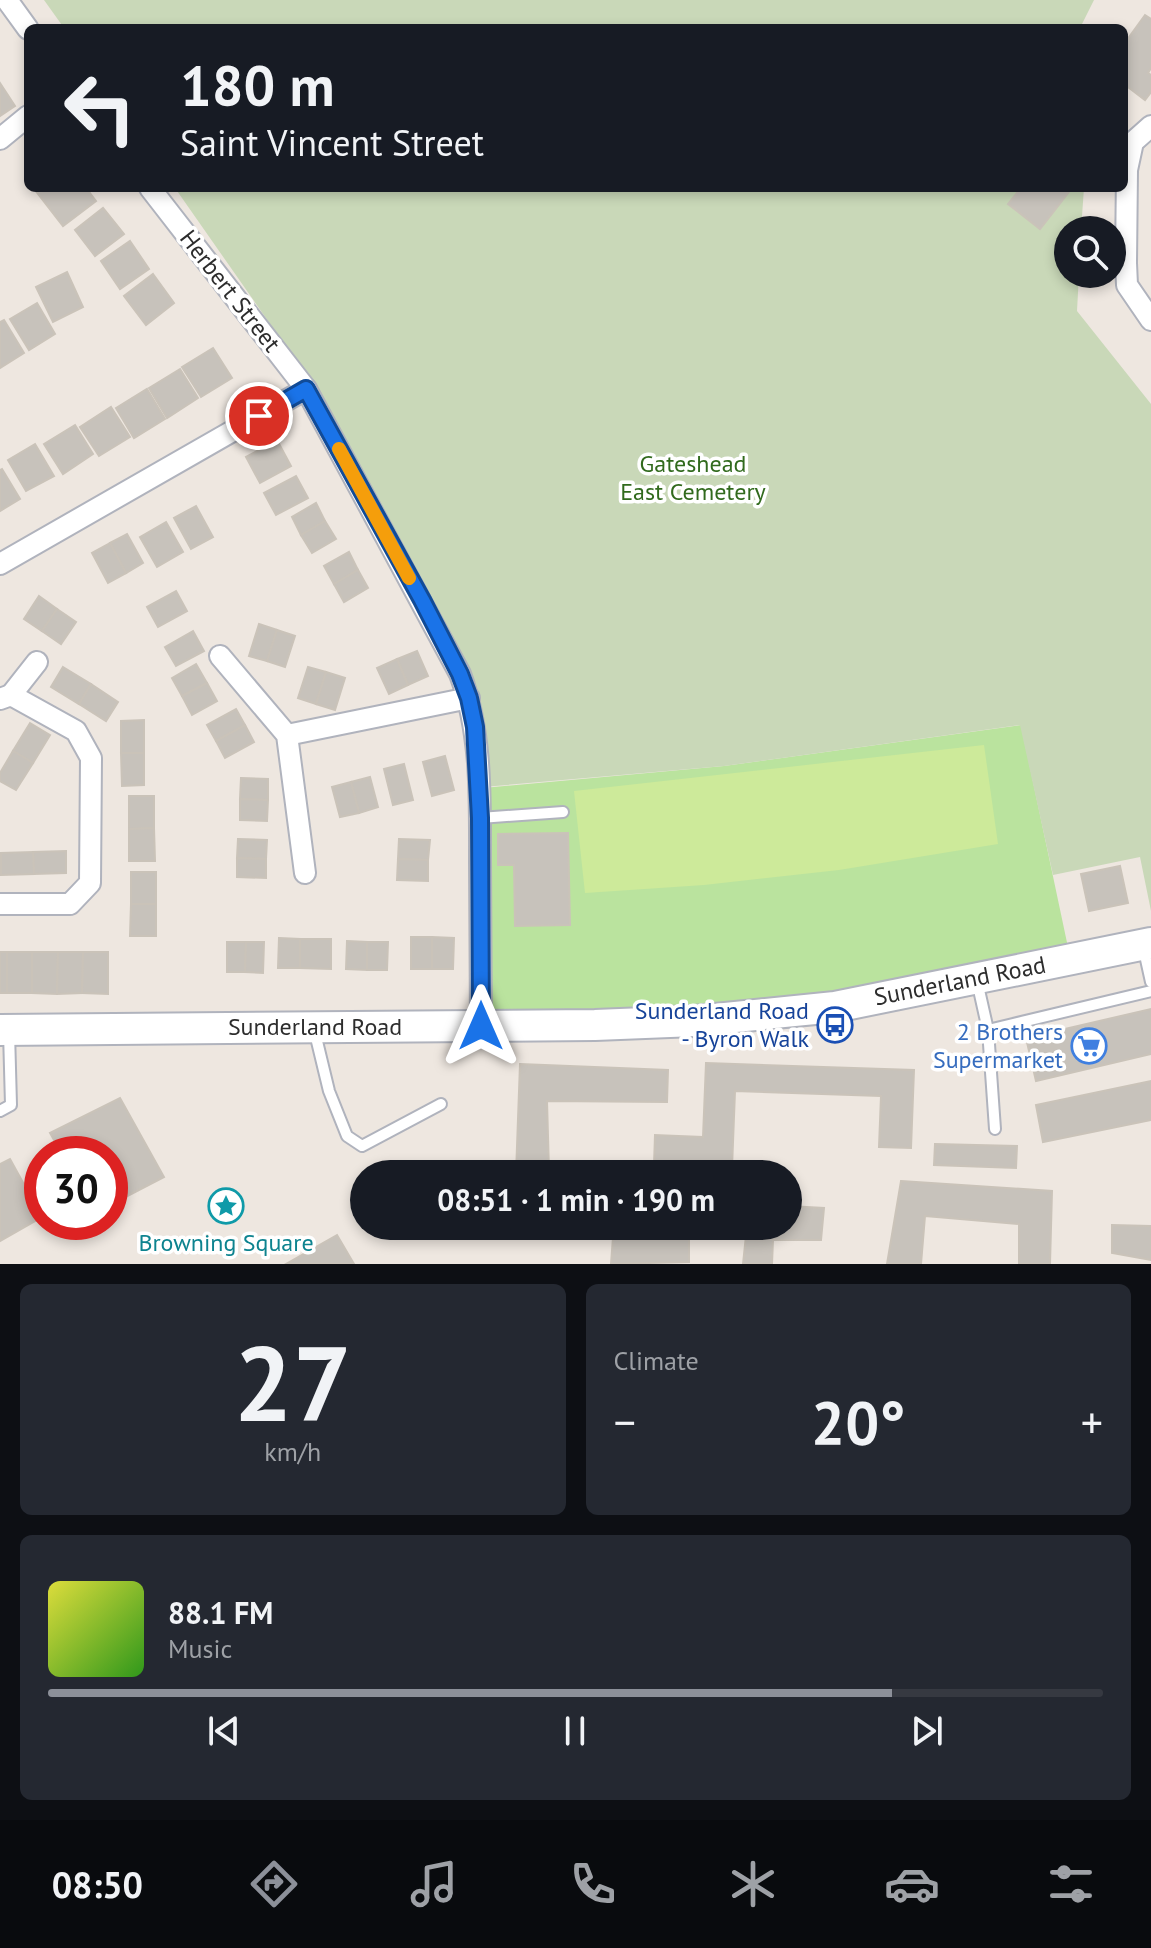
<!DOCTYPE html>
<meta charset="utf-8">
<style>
body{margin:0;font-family:"PT Sans",sans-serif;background:#242831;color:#f1f3f6;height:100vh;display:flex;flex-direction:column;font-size:30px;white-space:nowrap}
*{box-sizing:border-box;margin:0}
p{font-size:26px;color:#9ea1a6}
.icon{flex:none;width:44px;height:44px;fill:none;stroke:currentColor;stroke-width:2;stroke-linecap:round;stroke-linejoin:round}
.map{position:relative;height:1264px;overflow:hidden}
.drawer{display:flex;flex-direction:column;gap:20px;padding:20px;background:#0d0f14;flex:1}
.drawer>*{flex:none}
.top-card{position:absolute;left:24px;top:24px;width:1104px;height:168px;border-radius:12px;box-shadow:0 4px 12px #0003;background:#171b24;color:#f1f3f6;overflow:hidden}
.fabs{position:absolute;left:1054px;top:216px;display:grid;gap:16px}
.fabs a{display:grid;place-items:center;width:72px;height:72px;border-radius:50%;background:#171b24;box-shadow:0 4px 12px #0003;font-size:40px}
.speed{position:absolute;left:24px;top:1136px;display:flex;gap:16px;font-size:40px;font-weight:700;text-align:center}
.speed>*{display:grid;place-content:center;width:104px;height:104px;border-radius:50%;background:#171b24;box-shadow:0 4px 12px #0003;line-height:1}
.speed .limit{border:12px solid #d22;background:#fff;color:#111}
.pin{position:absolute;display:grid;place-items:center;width:68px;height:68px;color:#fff;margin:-34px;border:4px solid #fff;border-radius:50%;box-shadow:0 2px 8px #0007}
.me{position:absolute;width:88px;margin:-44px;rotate:0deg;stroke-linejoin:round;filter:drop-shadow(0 0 6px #0008)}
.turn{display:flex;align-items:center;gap:28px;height:168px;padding:0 24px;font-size:36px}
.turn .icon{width:104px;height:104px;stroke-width:2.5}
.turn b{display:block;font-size:56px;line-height:68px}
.big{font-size:60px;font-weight:700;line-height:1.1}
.drawer .tile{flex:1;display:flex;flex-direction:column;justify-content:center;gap:12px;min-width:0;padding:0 28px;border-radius:12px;background:#242831}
.drawer .dial{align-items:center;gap:0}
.dial b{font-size:104px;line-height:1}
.song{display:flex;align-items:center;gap:24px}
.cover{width:96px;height:96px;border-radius:12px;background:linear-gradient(135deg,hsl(60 70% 55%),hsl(110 70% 35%))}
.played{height:8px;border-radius:4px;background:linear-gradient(90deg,#8c9099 80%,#363941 80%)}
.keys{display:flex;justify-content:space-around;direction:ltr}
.heat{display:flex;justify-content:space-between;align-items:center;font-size:44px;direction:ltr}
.drawer .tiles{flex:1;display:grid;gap:20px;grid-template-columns:1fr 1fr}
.tile:last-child{grid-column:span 2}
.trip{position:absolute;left:350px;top:1160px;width:452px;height:80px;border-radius:40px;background:#171b24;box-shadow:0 4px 12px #0003;font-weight:700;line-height:80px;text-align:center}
.dock{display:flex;height:128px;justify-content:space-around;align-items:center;background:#090b0e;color:#9ea1a6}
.dock .icon{width:56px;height:56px}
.dock .selected{color:#8c9099}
.dock b{font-size:36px;color:#f1f3f6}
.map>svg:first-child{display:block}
.green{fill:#bae39e}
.cemetery{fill:#c9d8b8}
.pitch{fill:#cdea9a}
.building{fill:#c7c2bb;stroke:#cac3b9;stroke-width:2}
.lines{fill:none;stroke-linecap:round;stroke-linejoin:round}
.service-casing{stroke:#b0b3bd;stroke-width:14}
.minor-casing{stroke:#b0b3bd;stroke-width:24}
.secondary-casing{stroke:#b0b3bd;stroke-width:34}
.service{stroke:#fff;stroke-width:10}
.minor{stroke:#fff;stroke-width:20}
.secondary{stroke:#fff;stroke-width:30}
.route-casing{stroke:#114b97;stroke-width:20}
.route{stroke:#1a73e8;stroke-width:14}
.slow{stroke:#f59e0b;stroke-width:14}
.labels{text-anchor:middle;stroke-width:7;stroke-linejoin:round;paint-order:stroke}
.street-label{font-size:24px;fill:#2d2d2d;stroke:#fff}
.park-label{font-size:24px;fill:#316a1d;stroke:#fff}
.transit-label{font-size:24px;fill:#164399;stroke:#fff;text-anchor:end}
.shop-label{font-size:24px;fill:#366cbe;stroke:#fff;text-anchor:end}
.culture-label{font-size:24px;fill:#0d838f;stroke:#fff}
</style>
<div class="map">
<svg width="1151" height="1264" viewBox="0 0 1151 1264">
<rect width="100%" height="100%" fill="#eee7e0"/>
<polygon class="green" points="1021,725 1069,952 833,1001 486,1020 483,788 724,766"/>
<g class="cemetery">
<polygon points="44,0 1094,0 1080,28 64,28"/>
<polygon points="175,188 1084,188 1081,230 1068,230 1068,274 1079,274 1077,311 1151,404 1151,911 1140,857 1053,875 1020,725 724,766 483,787 481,725 317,391"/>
</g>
<polygon class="pitch" points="984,745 998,844 839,870 704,885 585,893 574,791"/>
<g class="building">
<polygon points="1145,15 1151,19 1151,68 1148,73 1151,75 1151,92 1145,100 1124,84 1124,44"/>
<polygon points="0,83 15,106 0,116"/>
<polygon points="38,188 86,188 96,201 63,226 35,190"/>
<polygon points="1021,188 1072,188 1040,229 1008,204"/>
<polygon points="103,208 124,234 95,256 75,230"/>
<polygon points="130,241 149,269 120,289 101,261"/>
<polygon points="67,272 83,307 53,322 36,287"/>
<polygon points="153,274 174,303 146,325 124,296"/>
<polygon points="37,303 55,334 29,350 10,319"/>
<polygon points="4,320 24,353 0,368 0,322"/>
<polygon points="213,348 232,378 201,397 182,367"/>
<polygon points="180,369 198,398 167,418 149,388"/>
<polygon points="147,389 165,419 134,438 116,408"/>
<polygon points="111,407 130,437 99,456 80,427"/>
<polygon points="75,425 93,454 63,474 44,444"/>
<polygon points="277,440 291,466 260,483 246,457"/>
<polygon points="35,444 54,476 26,491 8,460"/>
<polygon points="2,469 20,499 0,511 0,470"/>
<polygon points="296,476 308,498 276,515 264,493"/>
<polygon points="316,503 325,521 301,535 292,517"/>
<polygon points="196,506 213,537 191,549 174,518"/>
<polygon points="325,521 336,539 312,553 301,535"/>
<polygon points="166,522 183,552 157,567 140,537"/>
<polygon points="127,534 143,563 126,573 110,543"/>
<polygon points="110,543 126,573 108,583 92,553"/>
<polygon points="349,552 358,570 334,584 324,566"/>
<polygon points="358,570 368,588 344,602 334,584"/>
<polygon points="176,591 187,611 158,627 147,607"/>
<polygon points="39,596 57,609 42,631 24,619"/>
<polygon points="57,609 76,622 61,644 42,631"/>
<polygon points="259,624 277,630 267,661 249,656"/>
<polygon points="277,630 295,636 285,667 267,661"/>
<polygon points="193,631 204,651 176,666 165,647"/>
<polygon points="417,651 428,676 408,685 397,659"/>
<polygon points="397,659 408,685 389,694 377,668"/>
<polygon points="196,664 207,683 182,696 172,678"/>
<polygon points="63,667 91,684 79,704 51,687"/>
<polygon points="308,667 326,672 316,704 298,698"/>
<polygon points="326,672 345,678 335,710 316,704"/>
<polygon points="207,683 217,701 192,715 182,696"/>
<polygon points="91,684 118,702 106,721 79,704"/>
<polygon points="236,709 245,725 216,741 207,725"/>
<polygon points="144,720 144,753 121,753 121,721"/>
<polygon points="30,723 50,735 33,763 13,751"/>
<polygon points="245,725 254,742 225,758 216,741"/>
<polygon points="13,751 33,763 16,790 0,781 0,773"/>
<polygon points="121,753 144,753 144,785 122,786"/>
<polygon points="445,756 454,790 432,796 423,762"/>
<polygon points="404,764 413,800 393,805 384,769"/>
<polygon points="370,777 378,807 359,813 351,782"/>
<polygon points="241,778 268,779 268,800 240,799"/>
<polygon points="351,782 359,813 340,817 332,787"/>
<polygon points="129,796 154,796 154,828 129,829"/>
<polygon points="240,799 268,800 267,821 240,820"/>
<polygon points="154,828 155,861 129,861 129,829"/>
<polygon points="568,833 570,925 515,926 514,865 498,865 498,834"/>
<polygon points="238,839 267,840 266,859 237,858"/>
<polygon points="399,839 430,840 428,860 398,859"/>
<polygon points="66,851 66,873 34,874 33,852"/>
<polygon points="33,852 34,874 1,875 1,853"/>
<polygon points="237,858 266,859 266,878 237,877"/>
<polygon points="398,859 428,860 428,881 397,880"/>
<polygon points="1120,866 1128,903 1089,911 1081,874"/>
<rect x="131" y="872" width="25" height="32"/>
<polygon points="131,904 156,904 156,936 130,936"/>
<rect x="411" y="937" width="21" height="32"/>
<polygon points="432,937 454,938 453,969 432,969"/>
<polygon points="279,938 300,939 300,968 278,968"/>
<polygon points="300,939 331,939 331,969 300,968"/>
<polygon points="347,941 367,942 367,970 346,969"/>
<polygon points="227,942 246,942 245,972 227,972"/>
<polygon points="246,942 264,942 263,973 245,972"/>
<polygon points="367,942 388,942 387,970 367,970"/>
<rect x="0" y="952" width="7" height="41"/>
<rect x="7" y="952" width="25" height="41"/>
<polygon points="32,952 58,952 57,994 32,993"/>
<polygon points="58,952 83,952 82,993 57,994"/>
<polygon points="83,952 108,952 108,994 82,993"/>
<polygon points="1151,1009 1151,1054 1036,1081 1026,1038"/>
<polygon points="706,1063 914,1070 911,1148 879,1147 881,1096 735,1091 732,1168 654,1165 655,1135 703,1137"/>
<polygon points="520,1064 668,1070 667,1102 547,1101 549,1171 595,1174 516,1174"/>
<polygon points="1151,1081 1151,1120 1043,1142 1036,1105"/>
<polygon points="120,1098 164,1177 110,1205 110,1154 62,1154 50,1133"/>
<polygon points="935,1144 1017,1146 1016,1168 934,1165"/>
<polygon points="10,1159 42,1217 0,1241 0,1164"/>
<polygon points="901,1181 1052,1191 1050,1264 1019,1264 1019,1224 925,1216 921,1264 887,1264"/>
<polygon points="788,1206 824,1208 821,1240 773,1240 772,1264 743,1264 747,1226 788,1226"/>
<polygon points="1112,1225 1151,1226 1151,1260 1112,1253"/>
<polygon points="561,1226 642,1226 643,1232 689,1231 689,1262 611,1264 613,1237 560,1234"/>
<polygon points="337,1235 354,1264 286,1264"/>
</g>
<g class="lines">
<defs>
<g id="service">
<polyline points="480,818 563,812"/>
<polyline points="1143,946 1151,982"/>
<polyline points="977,981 988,1030 995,1129"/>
<polyline points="314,1029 329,1091 347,1136 362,1146 441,1104"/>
<polyline points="988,1030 1151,991"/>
<polyline points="0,1111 11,1105 9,1032"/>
</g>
<g id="minor">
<polyline points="7,0 28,29"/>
<polyline points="1151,126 1133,142 1127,170 1126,263 1127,285 1151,320"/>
<polyline points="0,139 28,116"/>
<path d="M150,188L306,389L460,674C482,733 480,799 480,861C480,916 481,971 481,1026"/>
<polyline points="0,564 306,389"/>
<polyline points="220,656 287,735 305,873"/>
<polyline points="11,695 37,662"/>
<polyline points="0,699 11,695 76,731 91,758 90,883 70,904 0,904"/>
<polyline points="287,735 469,698"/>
</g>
<polyline id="secondary" points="0,1030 595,1025 695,1021 835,1007 1151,943"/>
</defs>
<use href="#service" class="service-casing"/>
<use href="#minor" class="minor-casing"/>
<use href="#secondary" class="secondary-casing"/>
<use href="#service" class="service"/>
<use href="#minor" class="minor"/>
<use href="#secondary" class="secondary"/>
</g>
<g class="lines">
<defs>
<polyline id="route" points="259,416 306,389 422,600 460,674 469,698 475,727 480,818 481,1026"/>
</defs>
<use href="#route" class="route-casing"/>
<use href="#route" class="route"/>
<polyline class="slow" points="339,449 409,578"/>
</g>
<defs>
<symbol id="bus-ring" viewBox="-11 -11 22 22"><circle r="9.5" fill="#fff" stroke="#1a4fb4" stroke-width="1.5"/><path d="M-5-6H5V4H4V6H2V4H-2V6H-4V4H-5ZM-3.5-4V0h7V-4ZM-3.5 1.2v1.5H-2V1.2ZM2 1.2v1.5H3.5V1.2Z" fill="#1a4fb4"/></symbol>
<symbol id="supermarket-ring" viewBox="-11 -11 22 22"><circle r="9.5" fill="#fff" stroke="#3f7fe0" stroke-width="1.5"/><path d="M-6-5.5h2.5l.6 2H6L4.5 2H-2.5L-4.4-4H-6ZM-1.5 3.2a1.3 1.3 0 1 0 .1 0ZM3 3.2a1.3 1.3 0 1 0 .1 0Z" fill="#3f7fe0"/></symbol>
<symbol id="sight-ring" viewBox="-11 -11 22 22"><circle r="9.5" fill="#fff" stroke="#0f9aa8" stroke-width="1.5"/><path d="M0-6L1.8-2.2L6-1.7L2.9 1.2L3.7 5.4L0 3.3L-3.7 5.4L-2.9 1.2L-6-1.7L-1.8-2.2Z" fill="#0f9aa8"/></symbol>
</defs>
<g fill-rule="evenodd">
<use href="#bus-ring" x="815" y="1005" width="40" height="40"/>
<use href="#supermarket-ring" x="1069" y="1026" width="40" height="40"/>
<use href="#sight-ring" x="206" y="1186" width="40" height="40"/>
</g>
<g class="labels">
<g class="street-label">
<text transform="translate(230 291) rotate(52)" y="8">Herbert Street</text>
<text transform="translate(960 981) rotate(-11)" y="8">Sunderland Road</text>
<text x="315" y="1035">Sunderland Road</text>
</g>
<g class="park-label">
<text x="693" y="472">Gateshead<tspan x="693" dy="28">East Cemetery</tspan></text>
</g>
<g class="transit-label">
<text x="809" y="1019">Sunderland Road<tspan x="809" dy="28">- Byron Walk</tspan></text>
</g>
<g class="shop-label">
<text x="1063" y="1040">2 Brothers<tspan x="1063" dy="28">Supermarket</tspan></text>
</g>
<g class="culture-label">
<text x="226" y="1251">Browning Square</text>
</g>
</g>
</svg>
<div class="fabs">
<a><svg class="icon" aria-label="search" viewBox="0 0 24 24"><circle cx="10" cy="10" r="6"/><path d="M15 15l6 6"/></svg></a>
</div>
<div class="speed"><div class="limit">30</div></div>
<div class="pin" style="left:259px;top:416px;background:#d93025"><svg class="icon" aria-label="arrive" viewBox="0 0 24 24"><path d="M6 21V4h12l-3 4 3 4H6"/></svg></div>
<svg class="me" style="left:481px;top:1026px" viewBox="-20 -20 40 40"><path d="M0-17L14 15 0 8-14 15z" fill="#1a73e8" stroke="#fff" stroke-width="4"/></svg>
<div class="trip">08:51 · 1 min · 190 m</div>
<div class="top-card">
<div class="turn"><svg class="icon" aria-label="left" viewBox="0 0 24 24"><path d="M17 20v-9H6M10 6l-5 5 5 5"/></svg><div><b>180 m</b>Saint Vincent Street</div></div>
</div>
</div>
<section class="drawer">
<div class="tiles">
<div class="tile dial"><b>27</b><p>km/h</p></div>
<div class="tile"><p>Climate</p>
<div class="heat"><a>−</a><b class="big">20°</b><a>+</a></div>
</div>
<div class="tile">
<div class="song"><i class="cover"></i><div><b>88.1 FM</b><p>Music</p></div></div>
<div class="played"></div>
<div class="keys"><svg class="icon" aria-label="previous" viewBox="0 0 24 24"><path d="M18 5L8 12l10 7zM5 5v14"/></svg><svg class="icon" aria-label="pause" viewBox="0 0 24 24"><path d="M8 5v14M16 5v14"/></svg><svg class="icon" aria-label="next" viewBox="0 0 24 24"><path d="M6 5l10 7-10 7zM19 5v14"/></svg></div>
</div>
</div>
</section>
<nav class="dock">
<b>08:50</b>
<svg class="icon selected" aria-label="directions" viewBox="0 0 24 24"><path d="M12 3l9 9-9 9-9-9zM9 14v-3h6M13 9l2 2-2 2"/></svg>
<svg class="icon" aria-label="music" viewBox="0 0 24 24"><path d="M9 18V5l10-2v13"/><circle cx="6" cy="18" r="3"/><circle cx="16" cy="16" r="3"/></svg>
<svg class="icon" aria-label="phone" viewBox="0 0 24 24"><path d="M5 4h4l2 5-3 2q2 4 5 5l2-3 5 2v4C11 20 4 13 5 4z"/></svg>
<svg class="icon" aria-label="climate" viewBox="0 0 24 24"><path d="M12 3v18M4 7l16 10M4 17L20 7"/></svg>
<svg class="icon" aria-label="car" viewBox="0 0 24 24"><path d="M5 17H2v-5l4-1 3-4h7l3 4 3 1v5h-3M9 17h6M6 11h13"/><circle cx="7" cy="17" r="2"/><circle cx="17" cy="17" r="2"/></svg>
<svg class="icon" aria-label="filters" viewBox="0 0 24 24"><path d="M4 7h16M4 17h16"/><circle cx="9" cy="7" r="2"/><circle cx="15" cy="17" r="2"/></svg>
</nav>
